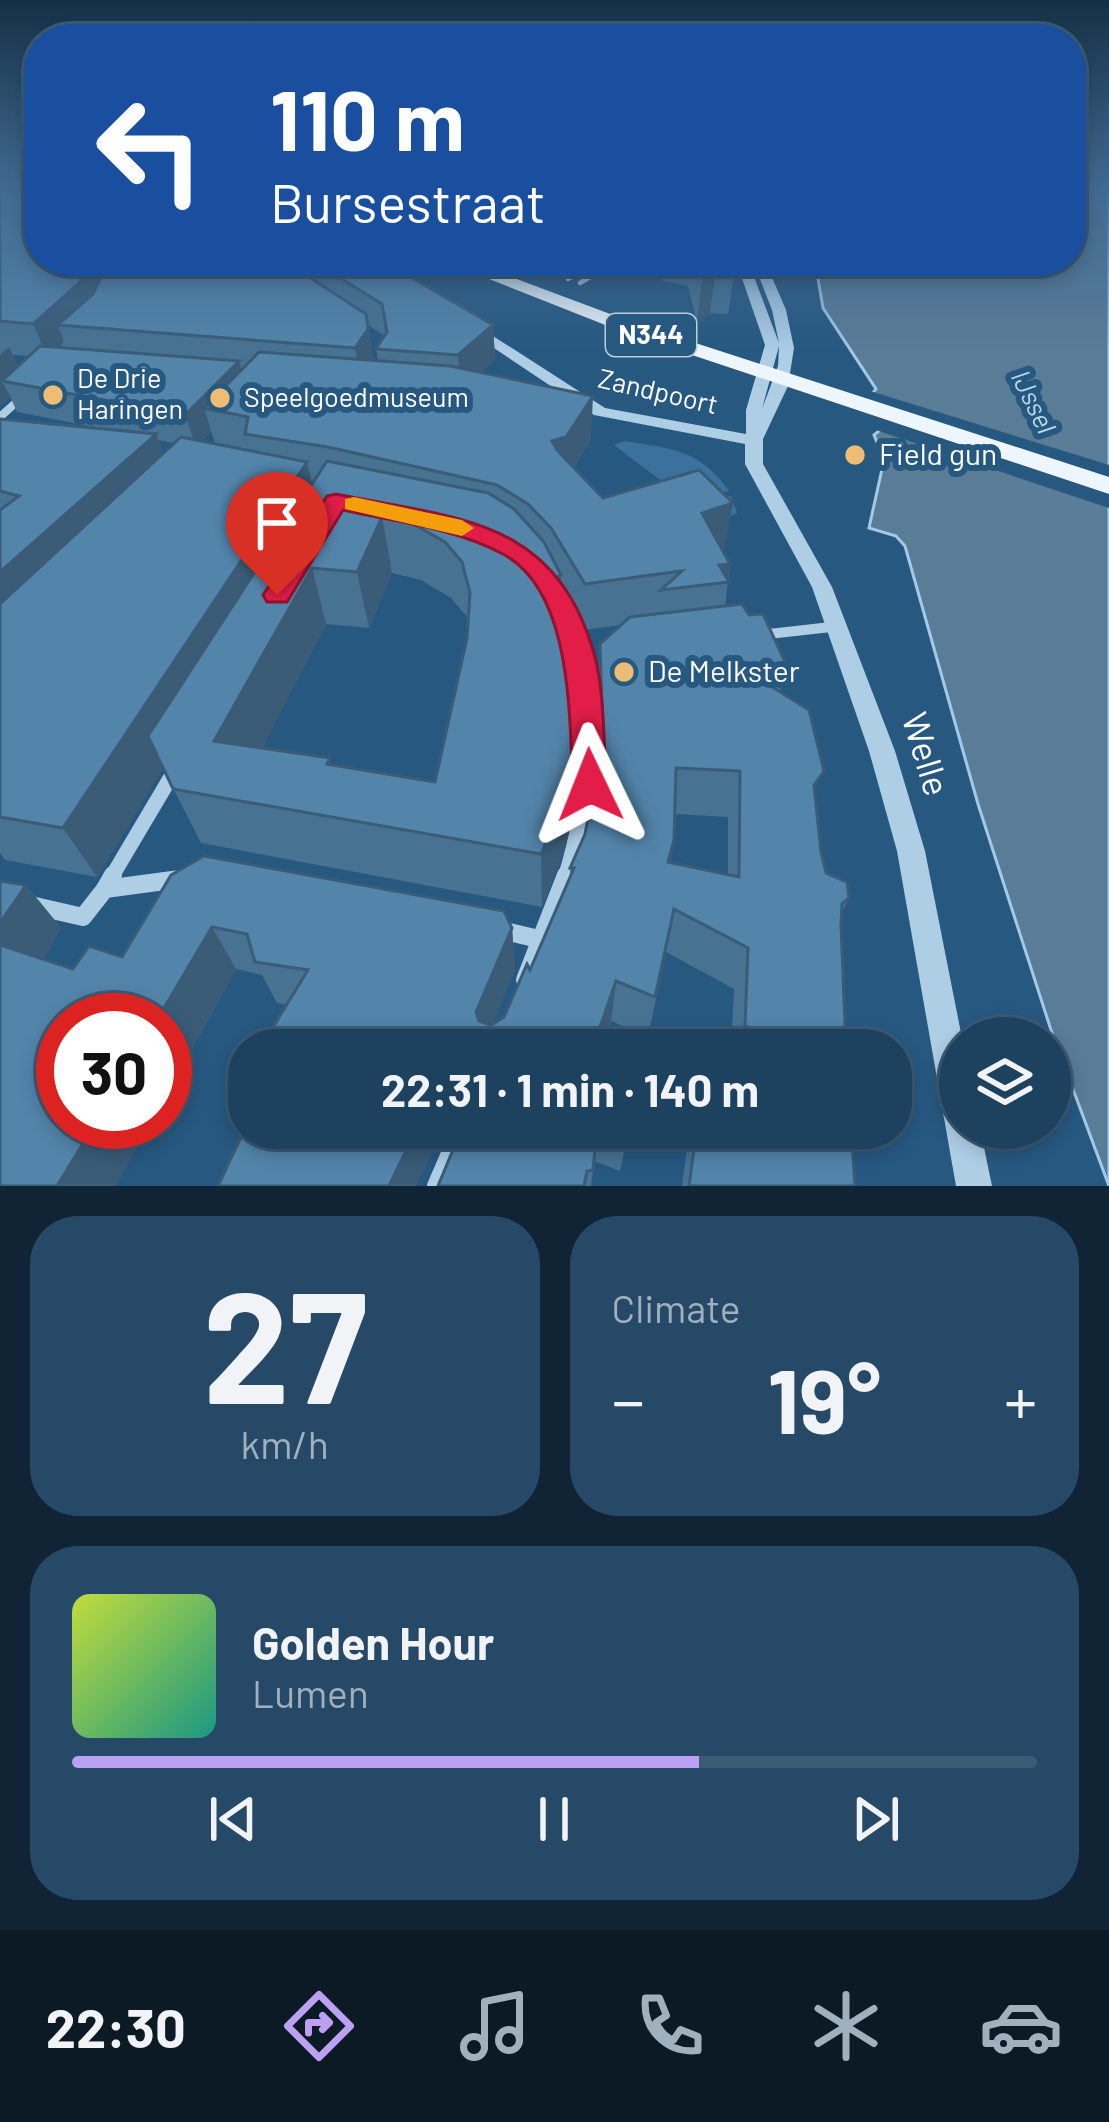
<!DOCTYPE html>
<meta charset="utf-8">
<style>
body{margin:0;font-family:Barlow,sans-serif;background:#254966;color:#f1f3f6;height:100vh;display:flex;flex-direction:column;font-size:45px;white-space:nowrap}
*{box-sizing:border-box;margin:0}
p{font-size:39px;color:#a0b0bd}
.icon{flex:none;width:66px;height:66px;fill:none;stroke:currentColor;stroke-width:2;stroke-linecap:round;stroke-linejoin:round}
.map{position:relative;height:1186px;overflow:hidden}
.side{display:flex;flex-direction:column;gap:30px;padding:30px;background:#102435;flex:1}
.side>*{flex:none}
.hud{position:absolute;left:24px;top:24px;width:1062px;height:252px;border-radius:48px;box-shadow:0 6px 18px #0003,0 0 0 3px #3b5b75;background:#1a4fa0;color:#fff;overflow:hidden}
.tools{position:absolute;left:939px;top:1017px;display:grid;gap:24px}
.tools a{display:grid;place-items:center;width:132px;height:132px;border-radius:50%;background:#1d4260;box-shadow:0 6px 18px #0003,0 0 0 3px #3b5b75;font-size:60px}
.speed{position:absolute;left:36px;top:993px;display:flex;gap:24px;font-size:60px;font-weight:700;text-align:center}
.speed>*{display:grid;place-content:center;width:156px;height:156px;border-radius:50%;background:#1d4260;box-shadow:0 6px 18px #0003,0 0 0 3px #3b5b75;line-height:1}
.speed .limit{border:18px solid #d22;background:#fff;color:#111}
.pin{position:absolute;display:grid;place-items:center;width:102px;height:102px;color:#fff;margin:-123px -51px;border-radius:50% 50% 50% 0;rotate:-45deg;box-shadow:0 0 12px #0007}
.pin .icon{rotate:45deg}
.me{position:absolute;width:132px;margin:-66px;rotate:358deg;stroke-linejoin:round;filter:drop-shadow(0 0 9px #0008)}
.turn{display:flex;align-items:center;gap:42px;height:252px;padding:0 48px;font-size:54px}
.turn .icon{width:156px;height:156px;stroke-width:2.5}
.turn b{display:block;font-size:84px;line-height:102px}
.big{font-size:90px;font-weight:700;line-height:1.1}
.side .widget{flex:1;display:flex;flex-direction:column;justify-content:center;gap:18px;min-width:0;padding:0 42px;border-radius:48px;background:#254966}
.side .dial{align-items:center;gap:0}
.dial b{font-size:156px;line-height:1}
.song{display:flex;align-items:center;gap:36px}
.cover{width:144px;height:144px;border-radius:18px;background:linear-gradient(135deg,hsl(70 70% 55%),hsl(170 70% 35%))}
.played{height:12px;border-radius:6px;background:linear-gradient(90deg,#bca0f2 65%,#3b5b75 65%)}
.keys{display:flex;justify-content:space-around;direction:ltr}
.heat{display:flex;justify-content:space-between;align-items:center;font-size:66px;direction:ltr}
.side .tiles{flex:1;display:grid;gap:30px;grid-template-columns:1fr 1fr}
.widget:last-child{grid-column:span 2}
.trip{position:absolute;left:228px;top:1029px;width:684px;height:120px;border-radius:48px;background:#1d4260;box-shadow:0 6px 18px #0003,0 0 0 3px #3b5b75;font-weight:700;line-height:120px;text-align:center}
.dock{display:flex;height:192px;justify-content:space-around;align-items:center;background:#0c1a26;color:#a0b0bd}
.dock .icon{width:84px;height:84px}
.dock .on{color:#bca0f2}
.dock b{font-size:54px;color:#f1f3f6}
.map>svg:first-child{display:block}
.green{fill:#3b729d}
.water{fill:#597c97;stroke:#a2cae6;stroke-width:3}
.pier{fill:#275880}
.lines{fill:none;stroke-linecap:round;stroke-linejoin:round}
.service{stroke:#aecee6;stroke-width:4.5}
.pedestrian{stroke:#aecee6;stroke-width:8}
.minor-far3{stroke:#aecee6;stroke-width:8}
.minor-far2{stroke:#aecee6;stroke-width:10}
.minor-far1{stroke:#aecee6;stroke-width:15}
.minor{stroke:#aecee6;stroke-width:18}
.tertiary{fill:#aecee6;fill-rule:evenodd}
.primary{fill:#eef6fd;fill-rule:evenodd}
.wall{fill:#477292;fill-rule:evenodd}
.shaded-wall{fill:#3a5c77}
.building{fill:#5384aa;stroke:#3a5c77;stroke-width:3;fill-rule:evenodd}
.route{fill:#e11d48;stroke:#92132f;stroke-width:3}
.slow{fill:#f59e0b}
.poi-dot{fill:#eebc73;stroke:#275880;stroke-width:4.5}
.labels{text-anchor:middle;stroke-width:12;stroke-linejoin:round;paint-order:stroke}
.shield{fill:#275880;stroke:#becdd9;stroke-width:3}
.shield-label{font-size:27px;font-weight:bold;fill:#fff}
.far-poi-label{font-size:27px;fill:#fff;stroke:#275880;text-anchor:start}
.far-street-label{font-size:27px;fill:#fff;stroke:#275880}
.far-water-label{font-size:27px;font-style:italic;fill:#b9d7ed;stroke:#275880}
.poi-label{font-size:30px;fill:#fff;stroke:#275880;text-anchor:start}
.near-street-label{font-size:36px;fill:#fff;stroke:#275880}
</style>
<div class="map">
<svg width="1109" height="1186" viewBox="0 0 1109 1186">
<rect width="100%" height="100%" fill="#275880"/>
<path class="green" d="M624,441C673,449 699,449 729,491L719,493L721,497L731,496L737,513L717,523L614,445Z"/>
<polygon class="water" points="1071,186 1109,186 1109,1186 1051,1030 978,804 905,546 896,536 869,528 884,460 874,435 880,430 872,410 863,405 876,389 823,308 815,261 1071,261"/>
<polygon class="pier" points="867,390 1109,465 1109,508 858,424 863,412 857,404"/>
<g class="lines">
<g class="service">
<polyline points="527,261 547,265 573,261"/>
<polyline points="568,279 584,270 570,263"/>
<polyline points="580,283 602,270 589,261"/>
</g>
<polyline class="pedestrian" points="0,417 22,397"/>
<polyline class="minor-far3" points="624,266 671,266"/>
<g class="minor-far2">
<polyline points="558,603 570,637"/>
<polyline points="760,635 840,626"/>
</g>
<g class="minor-far1">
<polyline points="760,635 767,634"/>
<polyline points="111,878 175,770"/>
<path d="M565,878C590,796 597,717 569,634"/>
</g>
<g class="minor">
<polyline points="113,875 105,889 180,879"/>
<polyline points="0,898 83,917 105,889"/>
<polyline points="500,930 543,940"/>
<polyline points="525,980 566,875"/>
<polyline points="436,1186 461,1128"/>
</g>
<g class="tertiary">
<polygon points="409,261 423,261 411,271 412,288 405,292 398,288 399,270"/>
<path d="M736,261H748L779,343L772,310L753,261H765L786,310L794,348L788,386L763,439V464L832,587L895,751L925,851L962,1038L960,1128H980L992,1186H956L897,851L869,751L812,587L745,464V444L594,415L464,328L476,325L605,408L746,434V410L765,345ZM779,346L778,366L762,409Z"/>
</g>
<polygon class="primary" points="444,261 469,261 637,324 1109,477 1109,494 623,332"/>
</g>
<g class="wall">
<path d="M0,186L39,261H93L100,281L105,270V261H383L493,325L495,359L481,372L591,439L574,467L603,498L725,549H722L730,564L725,606L749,615L787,666L780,692L815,796L821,852L826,873L849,898L841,915L846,1050H731L734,989L666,952L648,1037L611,1021L602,1050L277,1003L262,975L236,969L165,1097V1020L0,1186L26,885L61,928L43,959L73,969L122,957L171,875L512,928L515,970L492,1024L504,1017L530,970L570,879V868L585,834L599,760L598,691L600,644L621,625L583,630L561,590L578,756L566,845L542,907L201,843L163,768L97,877L5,860L0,853V419L99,428L17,412L10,396L0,406ZM368,325L385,336L376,349L378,360H373ZM13,355L28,356L18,366ZM211,431L215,444L202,441ZM158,440L174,443L163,453ZM392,573L421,580L451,598L468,618L467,638L435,782L332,765L262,748L326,624L369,628ZM675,814L728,817V875L670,863L674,840Z"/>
<polygon points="657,261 736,261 728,314 710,313 697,322 688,286 664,281 656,274"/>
<polygon points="462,1128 629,1128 620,1171 594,1161 591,1186 438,1186"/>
<polygon points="692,1128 851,1128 855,1186 682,1186 688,1140"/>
</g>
<g class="shaded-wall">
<polygon points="0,186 18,186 0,218"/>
<polygon points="85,261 93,261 100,280 91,316 58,325 64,342 48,358 33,324"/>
<polygon points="237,261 263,261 245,289 236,267"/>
<polygon points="717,261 710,313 697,322 703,269"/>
<polygon points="366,314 374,364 361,382 355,348"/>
<polygon points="493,325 495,359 461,390 458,355"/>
<polygon points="9,347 25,381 2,381 10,396 0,406 0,355"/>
<polygon points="239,361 247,392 204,408 211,431 196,447 185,415"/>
<polygon points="593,396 591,439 565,481 552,441"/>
<polygon points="156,434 173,482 0,651 0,572"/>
<polygon points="307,462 319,511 97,877 63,828"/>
<polygon points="733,503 725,549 696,559 702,513"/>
<polygon points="382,517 392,573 369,628 357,572"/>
<polygon points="730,564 727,582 719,565"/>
<polygon points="312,568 326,624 238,797 214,741"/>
<polygon points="561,575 560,631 553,578"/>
<polygon points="579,700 578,756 566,845 542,907 541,854"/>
<polygon points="26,885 61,928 28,983 0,954 0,923"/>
<polygon points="212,927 236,969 165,1097 165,1020 157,1020"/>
<polygon points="512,928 515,970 482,1050 476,1012"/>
<polygon points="616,981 611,1021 602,1050 592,1050"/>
<polygon points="96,1122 151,1122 116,1186 57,1186"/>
<polygon points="417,1128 445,1128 416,1186 389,1186"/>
</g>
<g class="building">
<polygon points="15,186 39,186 39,261 85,261 79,283 33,324 0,321 0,196"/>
<polygon points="105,261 237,261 236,267 246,270 264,261 284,261 366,314 368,329 355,348 58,325 93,294 105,270"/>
<polygon points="313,261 383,261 493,325 458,355 376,349 387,332 382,304"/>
<polygon points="700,261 716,261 703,269"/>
<polygon points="40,346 239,361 185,415 2,381"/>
<polygon points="259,352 450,366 593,396 566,437 552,441 557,450 603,498 699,470 733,503 702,513 730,564 719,565 729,582 661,590 682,571 585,584 551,528 528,504 497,485 328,447 245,434 248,417 204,408"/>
<polygon points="0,419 156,434 0,572 0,510 19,496 0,491"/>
<polygon points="181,437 307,462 63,828 0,817 0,604"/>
<path d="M327,461L488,493L514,509L544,542L561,575L553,578L560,590L569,663L577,656L579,700L567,791L541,854L173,789L148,736ZM382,517L413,524L445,542L462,562L470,593L467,638L435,782L327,764L330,758L214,741L312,568L357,572Z"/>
<path d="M742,604L749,615L763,614L787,666L742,668L809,710L824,771L814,785L821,852L826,873L847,882L849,898L842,904L841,925L846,1050H749L752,1028L745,1026L748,948L674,909L655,997L616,981L592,1050H259L308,970L255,962L247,934L212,927L157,1020H63V1122H96L57,1186H0V945L73,969L89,946L122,957L171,875L204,856L504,911L512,928L476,1012L479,1021L491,1025L504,1017L527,964L530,970L574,868H570L585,834L603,742L600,644L630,617ZM676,768L740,771L739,877L668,862L674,840Z"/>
<polygon points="0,881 26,885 0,923"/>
<polygon points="249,1120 249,1128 417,1128 389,1186 218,1186"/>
<polygon points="462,1128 628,1128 626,1139 597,1129 593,1170 587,1171 584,1186 438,1186"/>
<polygon points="697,1128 851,1128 855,1186 689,1186"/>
</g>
<linearGradient id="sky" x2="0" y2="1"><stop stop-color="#153046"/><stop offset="0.53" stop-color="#416a91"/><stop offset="1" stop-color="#416a91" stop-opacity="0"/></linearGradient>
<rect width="1109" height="352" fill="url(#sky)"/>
<path class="route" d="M336,494C457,519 556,516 595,657C605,696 603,744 607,785L602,795L590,799L578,795L573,785C569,718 573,591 503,554C455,528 396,522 343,510L287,602H267L263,595L267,589L327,496Z"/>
<polygon class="slow" points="354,497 462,520 474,528 462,536 345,509 345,499"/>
<g class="poi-dot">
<circle cx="53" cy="395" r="12"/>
<circle cx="220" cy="398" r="12"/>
<circle cx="855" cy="455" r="12"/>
<circle cx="624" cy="672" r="12"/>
</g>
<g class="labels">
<rect class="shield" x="606" y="314" width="90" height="42" rx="9"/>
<g class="shield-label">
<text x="651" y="344">N344</text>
</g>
<g class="far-poi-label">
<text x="77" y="388">De Drie<tspan x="77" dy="31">Haringen</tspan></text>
<text x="244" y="407">Speelgoedmuseum</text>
</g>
<g class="far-street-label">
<text transform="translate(658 392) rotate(13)" y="9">Zandpoort</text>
</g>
<g class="far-water-label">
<text transform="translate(1033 402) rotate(64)" y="9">IJssel</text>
</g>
<g class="poi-label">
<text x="879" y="465">Field gun</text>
<text x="648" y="682">De Melkster</text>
</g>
<g class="near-street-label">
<text transform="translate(926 754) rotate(73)" y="13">Welle</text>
</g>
</g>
</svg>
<div class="tools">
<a><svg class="icon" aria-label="layers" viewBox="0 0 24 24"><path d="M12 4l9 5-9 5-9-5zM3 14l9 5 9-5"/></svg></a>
</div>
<div class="speed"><div class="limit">30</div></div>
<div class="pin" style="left:277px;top:595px;background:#d93025"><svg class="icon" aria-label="arrive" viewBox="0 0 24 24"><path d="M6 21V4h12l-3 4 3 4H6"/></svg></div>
<svg class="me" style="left:590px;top:785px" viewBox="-20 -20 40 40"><path d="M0-17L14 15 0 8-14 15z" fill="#e11d48" stroke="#fff" stroke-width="4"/></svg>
<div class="trip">22:31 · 1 min · 140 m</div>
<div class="hud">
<div class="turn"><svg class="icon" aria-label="left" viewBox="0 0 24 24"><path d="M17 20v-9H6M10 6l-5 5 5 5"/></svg><div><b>110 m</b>Bursestraat</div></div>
</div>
</div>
<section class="side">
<div class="tiles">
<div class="widget dial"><b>27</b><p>km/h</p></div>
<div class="widget"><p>Climate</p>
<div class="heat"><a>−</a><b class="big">19°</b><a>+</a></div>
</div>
<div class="widget">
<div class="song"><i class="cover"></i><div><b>Golden Hour</b><p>Lumen</p></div></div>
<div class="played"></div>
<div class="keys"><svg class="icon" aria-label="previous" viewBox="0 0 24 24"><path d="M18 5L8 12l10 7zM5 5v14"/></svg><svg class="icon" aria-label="pause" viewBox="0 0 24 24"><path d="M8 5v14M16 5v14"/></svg><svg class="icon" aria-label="next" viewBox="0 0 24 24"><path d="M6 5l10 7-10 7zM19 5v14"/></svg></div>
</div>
</div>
</section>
<nav class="dock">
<b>22:30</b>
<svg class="icon on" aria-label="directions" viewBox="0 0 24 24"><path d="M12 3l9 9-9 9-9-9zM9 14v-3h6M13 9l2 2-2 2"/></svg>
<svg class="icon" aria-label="music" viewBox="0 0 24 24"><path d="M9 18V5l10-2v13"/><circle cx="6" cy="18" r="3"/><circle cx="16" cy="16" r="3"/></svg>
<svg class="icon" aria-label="phone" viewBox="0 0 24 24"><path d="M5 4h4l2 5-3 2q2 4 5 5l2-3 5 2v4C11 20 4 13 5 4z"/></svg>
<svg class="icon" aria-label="climate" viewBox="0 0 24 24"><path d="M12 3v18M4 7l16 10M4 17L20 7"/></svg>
<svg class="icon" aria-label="car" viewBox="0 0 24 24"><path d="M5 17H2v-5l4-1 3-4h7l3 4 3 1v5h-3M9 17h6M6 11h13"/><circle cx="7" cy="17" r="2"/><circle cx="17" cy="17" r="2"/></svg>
</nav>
